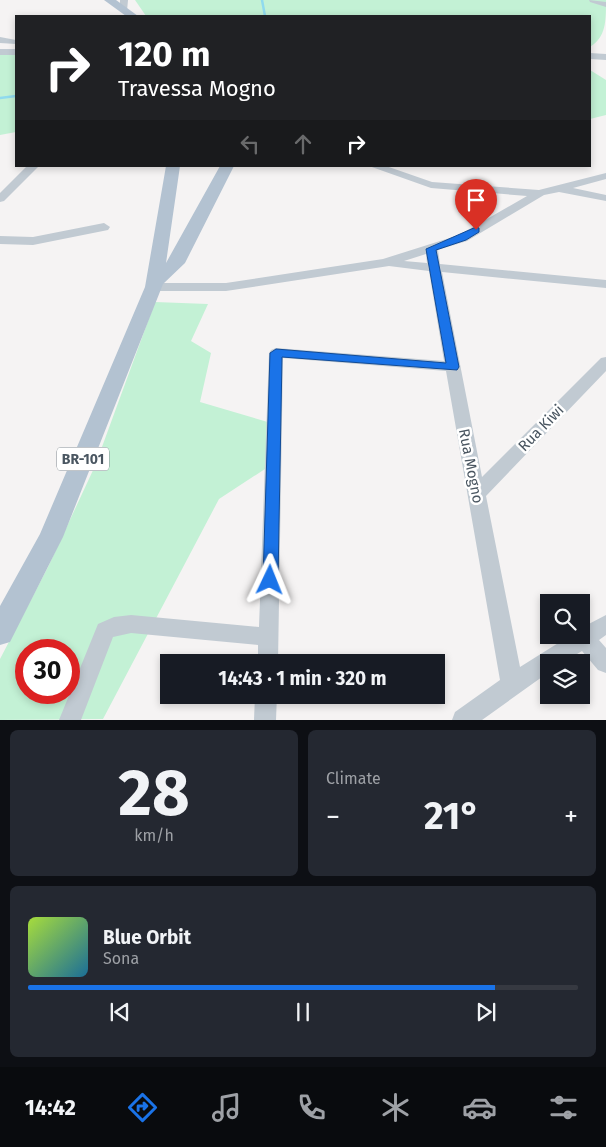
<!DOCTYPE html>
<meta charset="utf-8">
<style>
body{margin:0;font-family:"Fira Sans",sans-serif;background:#242831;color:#f1f3f6;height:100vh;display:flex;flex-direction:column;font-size:19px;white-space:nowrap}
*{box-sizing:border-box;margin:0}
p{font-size:16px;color:#9ea1a6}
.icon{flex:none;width:28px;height:28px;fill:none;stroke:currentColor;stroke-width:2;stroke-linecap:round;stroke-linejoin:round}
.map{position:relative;height:720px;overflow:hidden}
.details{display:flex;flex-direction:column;gap:10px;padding:10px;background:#0d0f14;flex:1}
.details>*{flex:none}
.top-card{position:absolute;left:15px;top:15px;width:576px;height:152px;border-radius:0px;box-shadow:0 2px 8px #0003;background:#202124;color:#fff;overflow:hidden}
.buttons{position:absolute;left:540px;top:594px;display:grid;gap:10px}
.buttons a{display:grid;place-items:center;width:50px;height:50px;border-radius:0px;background:#171b24;box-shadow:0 2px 8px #0003;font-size:25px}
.speed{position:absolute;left:15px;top:639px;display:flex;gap:10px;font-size:25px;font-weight:700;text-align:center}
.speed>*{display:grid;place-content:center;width:65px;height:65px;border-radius:50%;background:#171b24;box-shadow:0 2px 8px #0003;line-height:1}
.speed .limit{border:8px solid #d22;background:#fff;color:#111}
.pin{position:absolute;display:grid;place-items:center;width:42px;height:42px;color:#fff;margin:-51px -21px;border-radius:50% 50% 50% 0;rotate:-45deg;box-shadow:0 0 5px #0007}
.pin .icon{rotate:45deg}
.me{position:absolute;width:55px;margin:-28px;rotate:2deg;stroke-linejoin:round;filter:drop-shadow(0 0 4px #0008)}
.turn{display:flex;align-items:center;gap:18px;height:105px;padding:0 20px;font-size:22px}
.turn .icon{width:65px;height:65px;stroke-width:2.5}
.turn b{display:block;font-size:35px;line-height:42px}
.lanes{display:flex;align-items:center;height:48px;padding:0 20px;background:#0003;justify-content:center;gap:25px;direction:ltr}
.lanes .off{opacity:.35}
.big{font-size:38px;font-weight:700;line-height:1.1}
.details .card{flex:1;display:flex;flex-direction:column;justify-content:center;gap:8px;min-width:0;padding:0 18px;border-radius:8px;background:#242831}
.details .dial{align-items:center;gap:0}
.dial b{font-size:65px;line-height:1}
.song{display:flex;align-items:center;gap:15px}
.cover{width:60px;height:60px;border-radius:8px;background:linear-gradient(135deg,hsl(80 70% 55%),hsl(200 70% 35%))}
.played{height:5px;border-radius:2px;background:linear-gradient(90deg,#1a73e8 85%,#363941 85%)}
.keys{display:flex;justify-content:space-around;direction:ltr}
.heat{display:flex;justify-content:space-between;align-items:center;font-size:28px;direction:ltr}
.details .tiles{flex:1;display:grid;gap:10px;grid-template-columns:1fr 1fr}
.card:last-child{grid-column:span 2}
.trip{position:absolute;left:160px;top:654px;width:285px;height:50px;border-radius:0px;background:#171b24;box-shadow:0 2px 8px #0003;font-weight:700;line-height:50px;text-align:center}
.menu{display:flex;height:80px;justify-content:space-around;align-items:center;background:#090b0e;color:#9ea1a6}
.menu .icon{width:35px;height:35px}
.menu .current{color:#1a73e8}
.menu b{font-size:22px;color:#f1f3f6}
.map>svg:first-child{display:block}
.green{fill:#c3f1d5;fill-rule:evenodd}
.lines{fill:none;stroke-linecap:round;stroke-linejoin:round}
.stream{stroke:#90daee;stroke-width:2.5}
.minor{fill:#c1cad2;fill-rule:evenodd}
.major{fill:#b3c2d1;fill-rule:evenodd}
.route{fill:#1a73e8;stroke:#114b97}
.labels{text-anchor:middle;stroke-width:5;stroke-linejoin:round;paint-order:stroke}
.shield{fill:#fff;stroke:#808990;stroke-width:1}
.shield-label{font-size:14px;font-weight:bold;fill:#4a5661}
.street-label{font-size:15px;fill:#4a5661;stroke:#fff}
</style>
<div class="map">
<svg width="606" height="720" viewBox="0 0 606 720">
<rect width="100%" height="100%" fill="#f5f3f3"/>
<g class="green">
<path d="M135,0H606C606,22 606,37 590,47V16H146Z"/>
<polygon points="0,55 16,55 16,132 0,135"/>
<polygon points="590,70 606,80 606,115 590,119"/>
<path d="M155,302L208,304L191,341L211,353L200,402L271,423L265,469L219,499L103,719L0,720V659L48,567L95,466ZM26,650H69V692H26Z"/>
</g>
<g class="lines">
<g class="stream">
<polyline points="262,0 265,16"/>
<polyline points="0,98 16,96"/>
</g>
<g class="minor">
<polygon points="120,0 128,0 127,11 120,9"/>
<polygon points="589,0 606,2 606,7 590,2"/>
<polygon points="0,37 16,40 16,44 0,43"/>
<rect x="0" y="49" width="16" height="6"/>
<polygon points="590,53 606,54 606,60 590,59"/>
<polygon points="27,166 39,166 4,201 0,202 0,193"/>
<path d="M369,166H386L432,182L539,190L606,173V179L573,188L606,195V201L559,192L544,195L467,241L438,250L440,264L606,280V288L442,272L482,477L601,358L606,357V371L486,496L520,667L571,635H581V628L606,615V635L599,640L606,648V673L598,670L582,651L564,662H549V672L482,720H452L455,712L500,680L446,371L283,358L278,662H258V645L131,633L113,637L81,720H59L98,624L114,617L131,615L259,627L269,353L271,350L276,348L444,361L429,271L389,266L226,291H154L147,287L154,283H226L383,259L459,235L527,196L431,188ZM426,254L427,263L404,261Z"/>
<polygon points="104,223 110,227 108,230 33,245 0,244 0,236 33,237"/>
<polygon points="255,695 277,695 276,720 254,720"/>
</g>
<g class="major">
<polygon points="104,0 116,0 138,16 126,16"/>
<polygon points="166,166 180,166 166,263 220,166 234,166 185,263 163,284 63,537 10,642 0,645 0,606 40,534 145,287"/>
</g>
</g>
<polygon class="route" points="476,227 479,228 479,232 466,240 436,250 459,367 457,370 282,357 278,580 275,585 270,586 265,585 263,580 270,353 276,349 446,363 426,249"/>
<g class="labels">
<rect class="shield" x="57" y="447.5" width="52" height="23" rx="4"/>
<g class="shield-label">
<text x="83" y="464">BR-101</text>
</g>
<g class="street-label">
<text transform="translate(541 428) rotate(-46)" y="5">Rua Kiwi</text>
<text transform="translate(471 466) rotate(79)" y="5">Rua Mogno</text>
</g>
</g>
</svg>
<div class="buttons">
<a><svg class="icon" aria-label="search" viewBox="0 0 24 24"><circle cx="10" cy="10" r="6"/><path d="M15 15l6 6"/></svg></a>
<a><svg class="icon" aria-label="layers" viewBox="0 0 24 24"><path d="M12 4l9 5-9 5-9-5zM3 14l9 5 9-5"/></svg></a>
</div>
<div class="speed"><div class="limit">30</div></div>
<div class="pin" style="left:476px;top:230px;background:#d93025"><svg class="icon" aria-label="arrive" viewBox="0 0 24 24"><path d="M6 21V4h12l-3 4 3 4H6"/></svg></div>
<svg class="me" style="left:270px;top:580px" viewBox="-20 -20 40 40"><path d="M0-17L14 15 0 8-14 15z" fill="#1a73e8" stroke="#fff" stroke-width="4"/></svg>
<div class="trip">14:43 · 1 min · 320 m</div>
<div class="top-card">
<div class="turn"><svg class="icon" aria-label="right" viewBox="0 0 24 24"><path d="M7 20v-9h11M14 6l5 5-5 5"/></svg><div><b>120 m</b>Travessa Mogno</div></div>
<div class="lanes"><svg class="icon off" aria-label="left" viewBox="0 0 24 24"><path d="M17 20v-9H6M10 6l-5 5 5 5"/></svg><svg class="icon off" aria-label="ahead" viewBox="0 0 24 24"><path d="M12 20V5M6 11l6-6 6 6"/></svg><svg class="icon" aria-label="right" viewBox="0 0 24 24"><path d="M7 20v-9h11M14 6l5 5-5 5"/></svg></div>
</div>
</div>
<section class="details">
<div class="tiles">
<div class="card dial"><b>28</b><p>km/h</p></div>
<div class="card"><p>Climate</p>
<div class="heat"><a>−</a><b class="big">21°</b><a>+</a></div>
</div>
<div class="card">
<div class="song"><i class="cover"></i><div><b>Blue Orbit</b><p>Sona</p></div></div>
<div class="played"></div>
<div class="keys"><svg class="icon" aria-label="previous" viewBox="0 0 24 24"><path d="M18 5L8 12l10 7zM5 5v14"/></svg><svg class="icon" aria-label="pause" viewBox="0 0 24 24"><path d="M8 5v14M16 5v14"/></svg><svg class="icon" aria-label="next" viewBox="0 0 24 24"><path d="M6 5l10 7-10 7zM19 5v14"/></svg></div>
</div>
</div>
</section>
<nav class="menu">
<b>14:42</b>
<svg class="icon current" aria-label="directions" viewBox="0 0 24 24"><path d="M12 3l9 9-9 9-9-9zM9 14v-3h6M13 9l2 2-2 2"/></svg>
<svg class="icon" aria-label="music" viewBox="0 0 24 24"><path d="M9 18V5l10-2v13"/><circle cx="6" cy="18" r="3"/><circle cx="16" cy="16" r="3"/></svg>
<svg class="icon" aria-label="phone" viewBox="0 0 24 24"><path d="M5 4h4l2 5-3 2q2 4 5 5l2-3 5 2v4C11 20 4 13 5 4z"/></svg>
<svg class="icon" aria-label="climate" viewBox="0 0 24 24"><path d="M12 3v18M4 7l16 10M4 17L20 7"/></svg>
<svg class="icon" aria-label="car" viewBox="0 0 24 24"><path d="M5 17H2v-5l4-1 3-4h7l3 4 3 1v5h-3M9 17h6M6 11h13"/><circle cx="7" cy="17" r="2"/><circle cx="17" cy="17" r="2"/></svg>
<svg class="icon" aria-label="filters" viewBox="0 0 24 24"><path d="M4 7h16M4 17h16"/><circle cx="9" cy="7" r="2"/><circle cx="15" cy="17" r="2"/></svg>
</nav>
